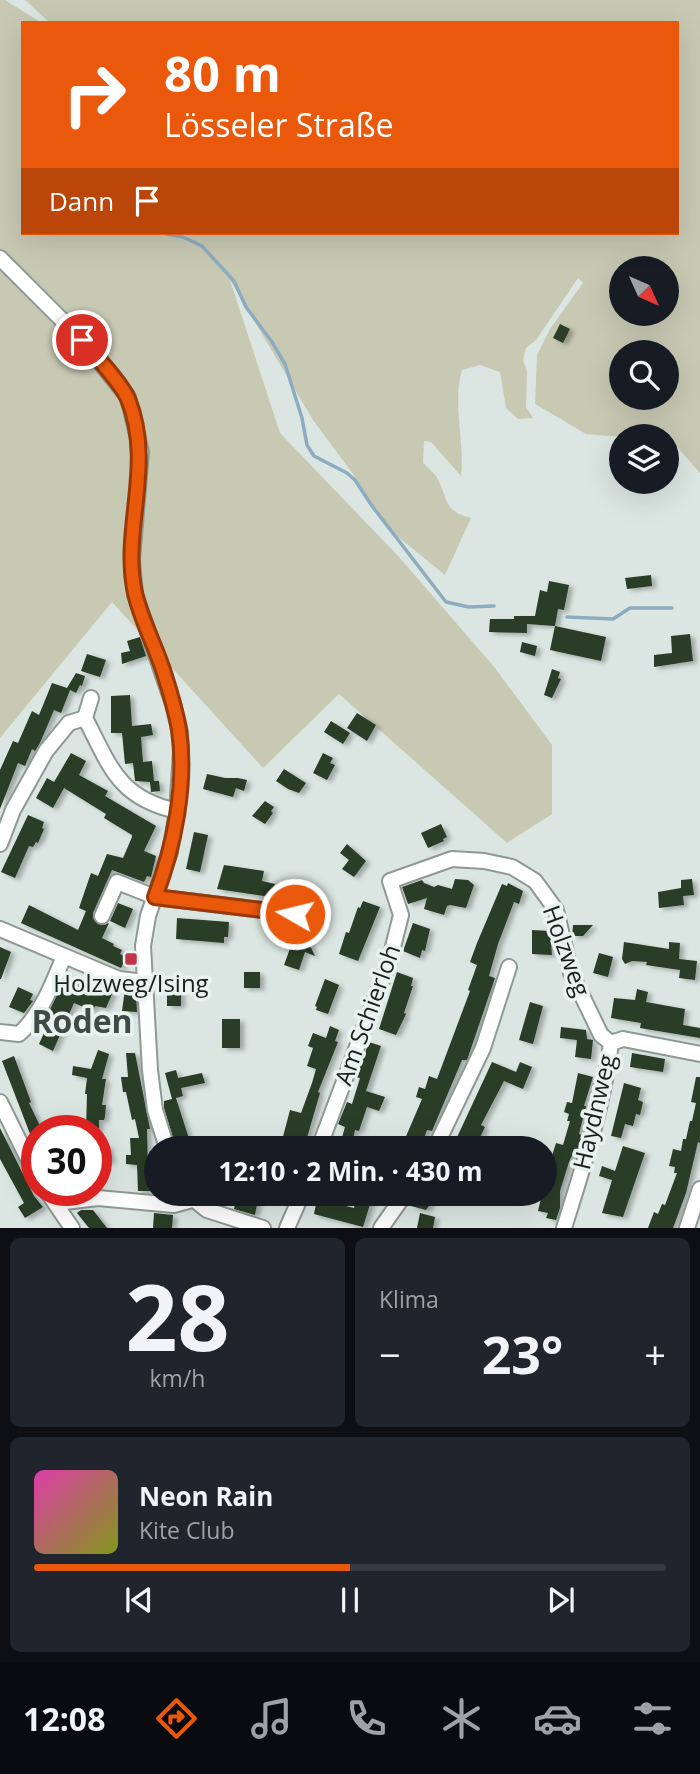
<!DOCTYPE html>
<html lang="de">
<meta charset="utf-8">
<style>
body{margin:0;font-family:"Open Sans",sans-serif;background:#20242c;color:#f1f3f6;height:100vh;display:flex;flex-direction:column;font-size:26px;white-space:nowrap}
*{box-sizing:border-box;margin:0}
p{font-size:23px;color:#9ea1a6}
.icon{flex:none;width:38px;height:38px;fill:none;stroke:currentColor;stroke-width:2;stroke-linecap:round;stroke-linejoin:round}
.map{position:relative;height:1228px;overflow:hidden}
.details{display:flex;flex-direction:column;gap:10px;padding:10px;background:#0d0f14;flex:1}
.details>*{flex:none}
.banner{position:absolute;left:21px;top:21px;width:658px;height:214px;border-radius:0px;box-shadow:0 7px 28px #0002;background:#ea580c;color:#fff;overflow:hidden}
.needle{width:46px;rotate:135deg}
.buttons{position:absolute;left:609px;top:256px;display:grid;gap:14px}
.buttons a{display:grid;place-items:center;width:70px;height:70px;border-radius:50%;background:#171b24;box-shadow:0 7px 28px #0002;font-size:35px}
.speed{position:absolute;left:21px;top:1115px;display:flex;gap:14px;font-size:35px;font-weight:700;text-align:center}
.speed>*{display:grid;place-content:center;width:91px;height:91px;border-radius:50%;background:#171b24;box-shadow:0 7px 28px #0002;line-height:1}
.speed .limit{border:10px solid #d22;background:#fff;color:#111}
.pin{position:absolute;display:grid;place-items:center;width:60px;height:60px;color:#fff;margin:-30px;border:4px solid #fff;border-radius:50%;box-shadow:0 2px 7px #0007}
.me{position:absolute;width:77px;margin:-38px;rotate:278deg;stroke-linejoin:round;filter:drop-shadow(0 0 5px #0008)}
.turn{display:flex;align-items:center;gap:24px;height:147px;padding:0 28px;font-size:32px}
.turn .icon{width:91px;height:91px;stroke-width:2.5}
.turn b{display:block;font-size:49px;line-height:60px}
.then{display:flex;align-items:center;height:66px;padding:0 28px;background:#0003;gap:14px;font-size:26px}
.big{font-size:52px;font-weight:700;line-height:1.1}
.details .tile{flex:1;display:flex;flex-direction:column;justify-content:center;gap:10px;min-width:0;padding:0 24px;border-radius:10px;background:#20242c}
.details .dial{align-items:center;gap:0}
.dial b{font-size:91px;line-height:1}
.song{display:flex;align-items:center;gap:21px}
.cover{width:84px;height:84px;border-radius:10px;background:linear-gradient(135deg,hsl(320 70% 55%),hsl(70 70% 35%))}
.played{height:7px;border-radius:4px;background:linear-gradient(90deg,#ea580c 50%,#363941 50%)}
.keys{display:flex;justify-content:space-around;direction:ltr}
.heat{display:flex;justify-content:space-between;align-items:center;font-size:38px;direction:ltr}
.details .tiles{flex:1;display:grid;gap:10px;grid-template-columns:1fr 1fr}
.tile:last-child{grid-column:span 2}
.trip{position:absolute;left:144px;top:1136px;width:413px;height:70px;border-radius:35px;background:#171b24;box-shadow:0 7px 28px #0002;font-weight:700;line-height:70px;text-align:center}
.tabs{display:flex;height:112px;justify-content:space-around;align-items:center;background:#090b0e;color:#9ea1a6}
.tabs .icon{width:49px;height:49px}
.tabs .active{color:#ea580c}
.tabs b{font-size:32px;color:#f1f3f6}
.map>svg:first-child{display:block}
.green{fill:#c8c9b3;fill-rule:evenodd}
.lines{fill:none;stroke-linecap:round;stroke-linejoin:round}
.stream{stroke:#8dacc0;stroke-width:3.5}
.building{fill:#293d27;filter:url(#shadow)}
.street-casing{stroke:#8e9995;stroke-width:18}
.street{stroke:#fff;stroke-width:14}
.route-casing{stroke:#983908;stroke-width:18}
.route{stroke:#ea580c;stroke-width:12}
.poi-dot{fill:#c3334d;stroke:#e8f3f0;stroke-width:2.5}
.labels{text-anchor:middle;stroke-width:7;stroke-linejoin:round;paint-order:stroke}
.street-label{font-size:24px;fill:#1a1e1d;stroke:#e8f3f0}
.poi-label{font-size:24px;fill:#1a1e1d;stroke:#e8f3f0}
.district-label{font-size:32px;font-weight:bold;fill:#3f4946;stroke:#e8f3f0}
</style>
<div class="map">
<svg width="700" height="1228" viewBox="0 0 700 1228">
<defs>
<filter id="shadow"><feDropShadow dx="4.5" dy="2.5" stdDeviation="2" flood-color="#0004"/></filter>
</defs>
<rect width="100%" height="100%" fill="#dbe6e2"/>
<path class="green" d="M0,0H5L42,23H23V233H677V23H50L25,0H700V473L671,440H667V436L621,437L586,434L535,404L537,355L550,329L583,283L578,278L536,340L526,348L523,360L527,371L526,407L533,418L518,419L506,408L500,372L480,365L462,370C452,404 465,441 461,476L431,442L424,441L423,463C427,467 433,472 436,476C449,497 441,511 471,518L445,575L387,528L353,474L313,420L230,280L280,433L400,558L495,668L552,745V814L507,843L339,694L263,768L112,602L0,738ZM621,268H667V313H621ZM621,352H667V397H621Z"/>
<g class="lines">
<g class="stream">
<polyline points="162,233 183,237 202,246 234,281 246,307 272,342 285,364 302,418 307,445 314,456 347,473 355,480 372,506 446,602 469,607 494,606"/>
<polyline points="567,617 613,619 630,608 672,608"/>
</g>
</g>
<g class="building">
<polygon points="560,324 570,329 563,343 553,338"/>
<polygon points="651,575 652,586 627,589 625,578"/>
<polygon points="549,581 569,585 564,610 558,609 555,626 527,624 527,633 489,632 490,619 514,619 514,616 535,616 540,590 547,592"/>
<polygon points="555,626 606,637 601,661 550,650"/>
<polygon points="690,634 693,661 654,667 654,655 672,653 671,636"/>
<polygon points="140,637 146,656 122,664 121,653 130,651 127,641"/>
<polygon points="522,642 537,646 535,656 520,652"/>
<polygon points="87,654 106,660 100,677 81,671"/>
<polygon points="552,669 560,672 558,678 561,679 552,698 544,695"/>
<polygon points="76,673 85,676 82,686 80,685 76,693 70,690 61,713 54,710 40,743 35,751 32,749 25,766 18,763 0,809 0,770 13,741 18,743 32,711 39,715 52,683 67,688"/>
<polygon points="130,695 132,726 151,724 153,735 141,737 143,762 152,761 154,781 159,781 160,791 151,792 150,782 135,781 133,763 125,764 122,733 111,733 111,696"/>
<polygon points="357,713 376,725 367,741 347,728"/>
<polygon points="331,721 350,733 343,744 324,732"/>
<polygon points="71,753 86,761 79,775 108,791 105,796 156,826 144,851 156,856 151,877 147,876 144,882 112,870 93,913 93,918 98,924 104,925 109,923 102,938 114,944 113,946 122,950 120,954 126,957 121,968 21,923 29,905 78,930 86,911 79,908 91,873 98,876 107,854 123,858 132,837 132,835 104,818 106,814 64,788 53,808 36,798 47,778 54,782"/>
<polygon points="323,753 333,758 330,763 335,765 327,780 313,773"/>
<polygon points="284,769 306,783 299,793 288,789 276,781"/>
<polygon points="207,774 225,778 238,778 247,780 244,791 236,788 233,797 203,789"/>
<polygon points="265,801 274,807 271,811 273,813 265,824 252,816"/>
<polygon points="28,815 44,822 42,828 44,829 38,843 36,842 33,847 29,846 15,878 1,872"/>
<polygon points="441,824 447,837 443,839 444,841 428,848 421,833"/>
<polygon points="194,832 208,835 200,872 186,869"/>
<polygon points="347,844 366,861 354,877 342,869 349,860 340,853"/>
<polygon points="224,865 264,871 262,881 275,884 274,889 279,889 278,898 217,889"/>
<polygon points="455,879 468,880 474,885 466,908 450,905 447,906 444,915 424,909 427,898 408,904 402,887 422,880 424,883 434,887 438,885 452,889"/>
<polygon points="692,879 694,895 683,896 684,905 659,908 658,892 681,888 681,880"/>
<polygon points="508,883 523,891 519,904 514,902 498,944 489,976 495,978 467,1060 462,1060 432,1131 427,1130 423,1141 421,1141 418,1148 401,1148 422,1099 416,1097 419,1087 425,1089 429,1076 437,1079 470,991 468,990 477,965 470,962 477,943 502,884 507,886"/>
<polygon points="363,901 380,907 358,961 339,954 346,932 349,933 358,907 360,908"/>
<polygon points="118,903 133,909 125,928 110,921"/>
<polygon points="177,918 229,922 228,937 224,937 224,943 176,939"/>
<polygon points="413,923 430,929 425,951 422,950 420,958 403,951"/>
<polygon points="573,925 593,925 583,936 572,936"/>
<polygon points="532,930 550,931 552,955 532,954"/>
<polygon points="305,936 315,956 305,952 299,970 284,965 292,943"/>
<polygon points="624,942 669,949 669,942 680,943 679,959 697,961 695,980 679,978 680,970 646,965 647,962 632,961 625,964 622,959"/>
<polygon points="0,947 11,952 1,979 0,979"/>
<polygon points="599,953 613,957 608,977 593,973"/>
<rect x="244" y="972" width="16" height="16"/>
<polygon points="397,972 413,978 411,986 413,986 404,1013 406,1014 396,1035 379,1029"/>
<polygon points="66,975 91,987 93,983 113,992 106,1008 95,1006 93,1011 74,1003 53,1051 39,1044 49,1022 45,1020"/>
<polygon points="167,979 181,979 181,1006 167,1006 167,991 172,991 167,989"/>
<polygon points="325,979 339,985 328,1014 316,1010 317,1007 315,1006"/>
<polygon points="18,987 33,994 30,1000 33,1001 24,1013 9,1007"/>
<polygon points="125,989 136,991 137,1012 122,1011"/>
<polygon points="637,989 648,992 646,1002 685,1009 683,1025 700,1028 700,1038 640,1028 641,1023 611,1018 614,998 635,1000"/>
<polygon points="530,1002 543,1006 533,1044 519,1040"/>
<rect x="222" y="1019" width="18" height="29"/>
<polygon points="330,1026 339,1030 335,1041 338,1042 318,1092 320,1093 304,1148 280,1148 290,1110 301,1113 312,1083 316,1069 307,1066 313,1048 308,1046 313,1033 326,1038"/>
<polygon points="561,1027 586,1030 587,1039 593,1040 591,1059 575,1057 577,1040 560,1038"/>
<polygon points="369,1042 381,1046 366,1091 385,1097 379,1111 367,1107 359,1131 355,1130 351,1148 339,1148 345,1127 338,1124 347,1102 352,1104 360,1078 356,1077"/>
<polygon points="98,1050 109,1054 102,1079 106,1079 102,1105 106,1105 105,1117 104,1120 99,1120 99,1130 86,1130 87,1094 85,1094 87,1078 72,1075 73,1066 91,1069"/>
<polygon points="126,1053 135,1053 150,1129 147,1129 148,1174 156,1174 156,1191 138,1191 137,1165 126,1164 126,1155 131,1155 130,1138 139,1138 135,1119 132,1120 126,1092 123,1092 121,1077 128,1077"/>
<polygon points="632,1053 665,1059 663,1072 630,1067"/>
<polygon points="14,1056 31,1102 29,1103 42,1130 37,1130 37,1152 2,1061"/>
<polygon points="492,1062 516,1072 520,1062 532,1067 523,1089 504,1081 481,1125 485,1127 475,1148 452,1148"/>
<polygon points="176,1070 178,1078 202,1073 205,1083 181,1088 183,1096 176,1098 192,1148 176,1148 164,1108 164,1101 172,1099 165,1073"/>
<polygon points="578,1073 593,1077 584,1106 586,1106 579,1134 582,1135 577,1152 574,1151 569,1162 560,1191 560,1208 556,1220 546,1218 548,1213 538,1211 542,1194 544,1194 546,1175 556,1143 563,1145 570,1121 567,1121 569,1114 564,1112 567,1102 572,1103"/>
<polygon points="696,1077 700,1077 700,1143 698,1142 686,1193 673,1228 648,1228 654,1212 658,1214 662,1204 665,1205 677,1173 674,1173 675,1167 669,1166 673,1149 681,1151 683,1139 686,1139 690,1121 692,1121 696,1103 691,1102"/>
<polygon points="624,1083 641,1088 638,1100 643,1102 640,1115 636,1114 633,1126 625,1124 621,1138 611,1136"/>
<polygon points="0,1128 34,1196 43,1207 25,1218 18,1207 24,1203 0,1159"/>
<polygon points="108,1145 111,1161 96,1163 96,1147"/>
<polygon points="623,1146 645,1153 623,1217 602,1213 612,1180 599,1176 602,1166 615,1171"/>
<polygon points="420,1194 437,1194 426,1210 411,1206"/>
<polygon points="237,1195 258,1199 255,1215 234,1209"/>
<polygon points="317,1199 354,1208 355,1203 360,1205 361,1199 371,1201 363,1227 314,1214"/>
<polygon points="81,1210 93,1210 107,1228 89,1228 77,1213"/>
<polygon points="154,1213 173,1215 172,1228 153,1228"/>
<polygon points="420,1213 435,1217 433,1228 417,1228"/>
</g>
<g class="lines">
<defs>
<g id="street">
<polyline points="0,258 82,340 128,397 141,452 132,560 135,594 173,704 180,732 181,752 177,811 170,852 148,916 143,946 150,1070 155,1110 167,1148"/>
<path d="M91,698L85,718C110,766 118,798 177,811"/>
<polyline points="0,844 13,810 46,751 69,723 85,718"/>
<polyline points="102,916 117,882 155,897 295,914"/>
<polyline points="0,929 119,979 145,982"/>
<path d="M0,1032L19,1034C41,1015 53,983 64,956"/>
<polyline points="0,1102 37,1177"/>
<polyline points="319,1148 390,959 401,915 390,881 452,859 484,861 512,867 535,881 556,910 571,973 601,1035 611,1043"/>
<polyline points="435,1148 483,1048 509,967"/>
<polyline points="46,1190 72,1228"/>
<polyline points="187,1194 207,1210 263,1228"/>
<polyline points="56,1203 98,1198 174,1205 192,1200"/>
<polyline points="287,1228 302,1194"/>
<polyline points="381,1228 405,1194"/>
<path d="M564,1228C583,1167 603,1107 611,1043L623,1039L700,1054"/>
<polyline points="687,1228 700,1189"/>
</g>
</defs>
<use href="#street" class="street-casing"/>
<use href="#street" class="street"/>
</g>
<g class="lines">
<defs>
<path id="route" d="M82,340C93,353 123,385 128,399C155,465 121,529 135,593C141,620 156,647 164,673C170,692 176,711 179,730C187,783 174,847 155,897L295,914"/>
</defs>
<use href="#route" class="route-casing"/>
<use href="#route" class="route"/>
</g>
<rect class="poi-dot" x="124" y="952" width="14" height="14" rx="3.5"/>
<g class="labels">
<g class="street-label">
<text transform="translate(566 951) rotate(70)" y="8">Holzweg</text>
<text transform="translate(368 1015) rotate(-70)" y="8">Am Schierloh</text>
<text transform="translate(595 1112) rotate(-77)" y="8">Haydnweg</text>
</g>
<g class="poi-label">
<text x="131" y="992">Holzweg/Ising</text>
</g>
<g class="district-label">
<text x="82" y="1033">Roden</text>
</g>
</g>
</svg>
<div class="buttons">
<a><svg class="needle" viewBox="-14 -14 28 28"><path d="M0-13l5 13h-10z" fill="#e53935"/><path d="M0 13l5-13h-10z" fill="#9ea1a6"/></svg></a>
<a><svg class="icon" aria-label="search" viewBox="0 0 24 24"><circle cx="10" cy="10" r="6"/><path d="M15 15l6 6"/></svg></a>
<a><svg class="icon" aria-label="layers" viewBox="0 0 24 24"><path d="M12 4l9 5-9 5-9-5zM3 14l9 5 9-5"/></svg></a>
</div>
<div class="speed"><div class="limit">30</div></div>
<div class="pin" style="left:82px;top:340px;background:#d93025"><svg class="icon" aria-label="arrive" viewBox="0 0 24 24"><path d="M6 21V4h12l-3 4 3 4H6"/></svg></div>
<svg class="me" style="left:295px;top:914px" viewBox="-20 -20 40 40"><circle r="17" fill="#ea580c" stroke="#fff" stroke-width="3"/><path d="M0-11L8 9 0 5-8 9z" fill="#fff"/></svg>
<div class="trip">12:10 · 2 Min. · 430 m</div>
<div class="banner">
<div class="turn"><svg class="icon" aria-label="right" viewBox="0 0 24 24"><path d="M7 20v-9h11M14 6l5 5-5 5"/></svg><div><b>80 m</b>Lösseler Straße</div></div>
<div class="then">Dann<svg class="icon" aria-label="arrive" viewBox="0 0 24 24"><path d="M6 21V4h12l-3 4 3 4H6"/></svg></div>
</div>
</div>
<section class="details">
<div class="tiles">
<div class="tile dial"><b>28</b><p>km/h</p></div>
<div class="tile"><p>Klima</p>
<div class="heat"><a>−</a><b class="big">23°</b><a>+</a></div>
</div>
<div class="tile">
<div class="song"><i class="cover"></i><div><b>Neon Rain</b><p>Kite Club</p></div></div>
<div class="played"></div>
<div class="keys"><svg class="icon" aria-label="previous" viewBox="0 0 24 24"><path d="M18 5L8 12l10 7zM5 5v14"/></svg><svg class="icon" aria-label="pause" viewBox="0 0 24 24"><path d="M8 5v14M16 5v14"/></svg><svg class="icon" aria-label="next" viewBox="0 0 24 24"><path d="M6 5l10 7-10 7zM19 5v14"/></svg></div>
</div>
</div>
</section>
<nav class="tabs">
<b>12:08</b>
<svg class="icon active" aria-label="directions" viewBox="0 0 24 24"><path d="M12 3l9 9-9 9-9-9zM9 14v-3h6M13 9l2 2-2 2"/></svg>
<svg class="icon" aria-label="music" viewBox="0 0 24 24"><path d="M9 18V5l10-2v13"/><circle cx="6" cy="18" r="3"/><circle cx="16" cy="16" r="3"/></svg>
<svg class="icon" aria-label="phone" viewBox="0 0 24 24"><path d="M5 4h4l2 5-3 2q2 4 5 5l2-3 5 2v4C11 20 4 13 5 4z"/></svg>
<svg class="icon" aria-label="climate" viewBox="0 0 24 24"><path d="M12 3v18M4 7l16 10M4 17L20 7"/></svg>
<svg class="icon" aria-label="car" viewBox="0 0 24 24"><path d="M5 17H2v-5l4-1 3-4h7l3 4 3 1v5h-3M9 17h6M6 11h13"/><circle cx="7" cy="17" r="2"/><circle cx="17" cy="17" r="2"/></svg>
<svg class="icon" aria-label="filters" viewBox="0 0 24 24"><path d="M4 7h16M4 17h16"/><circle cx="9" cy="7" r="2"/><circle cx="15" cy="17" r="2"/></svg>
</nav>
